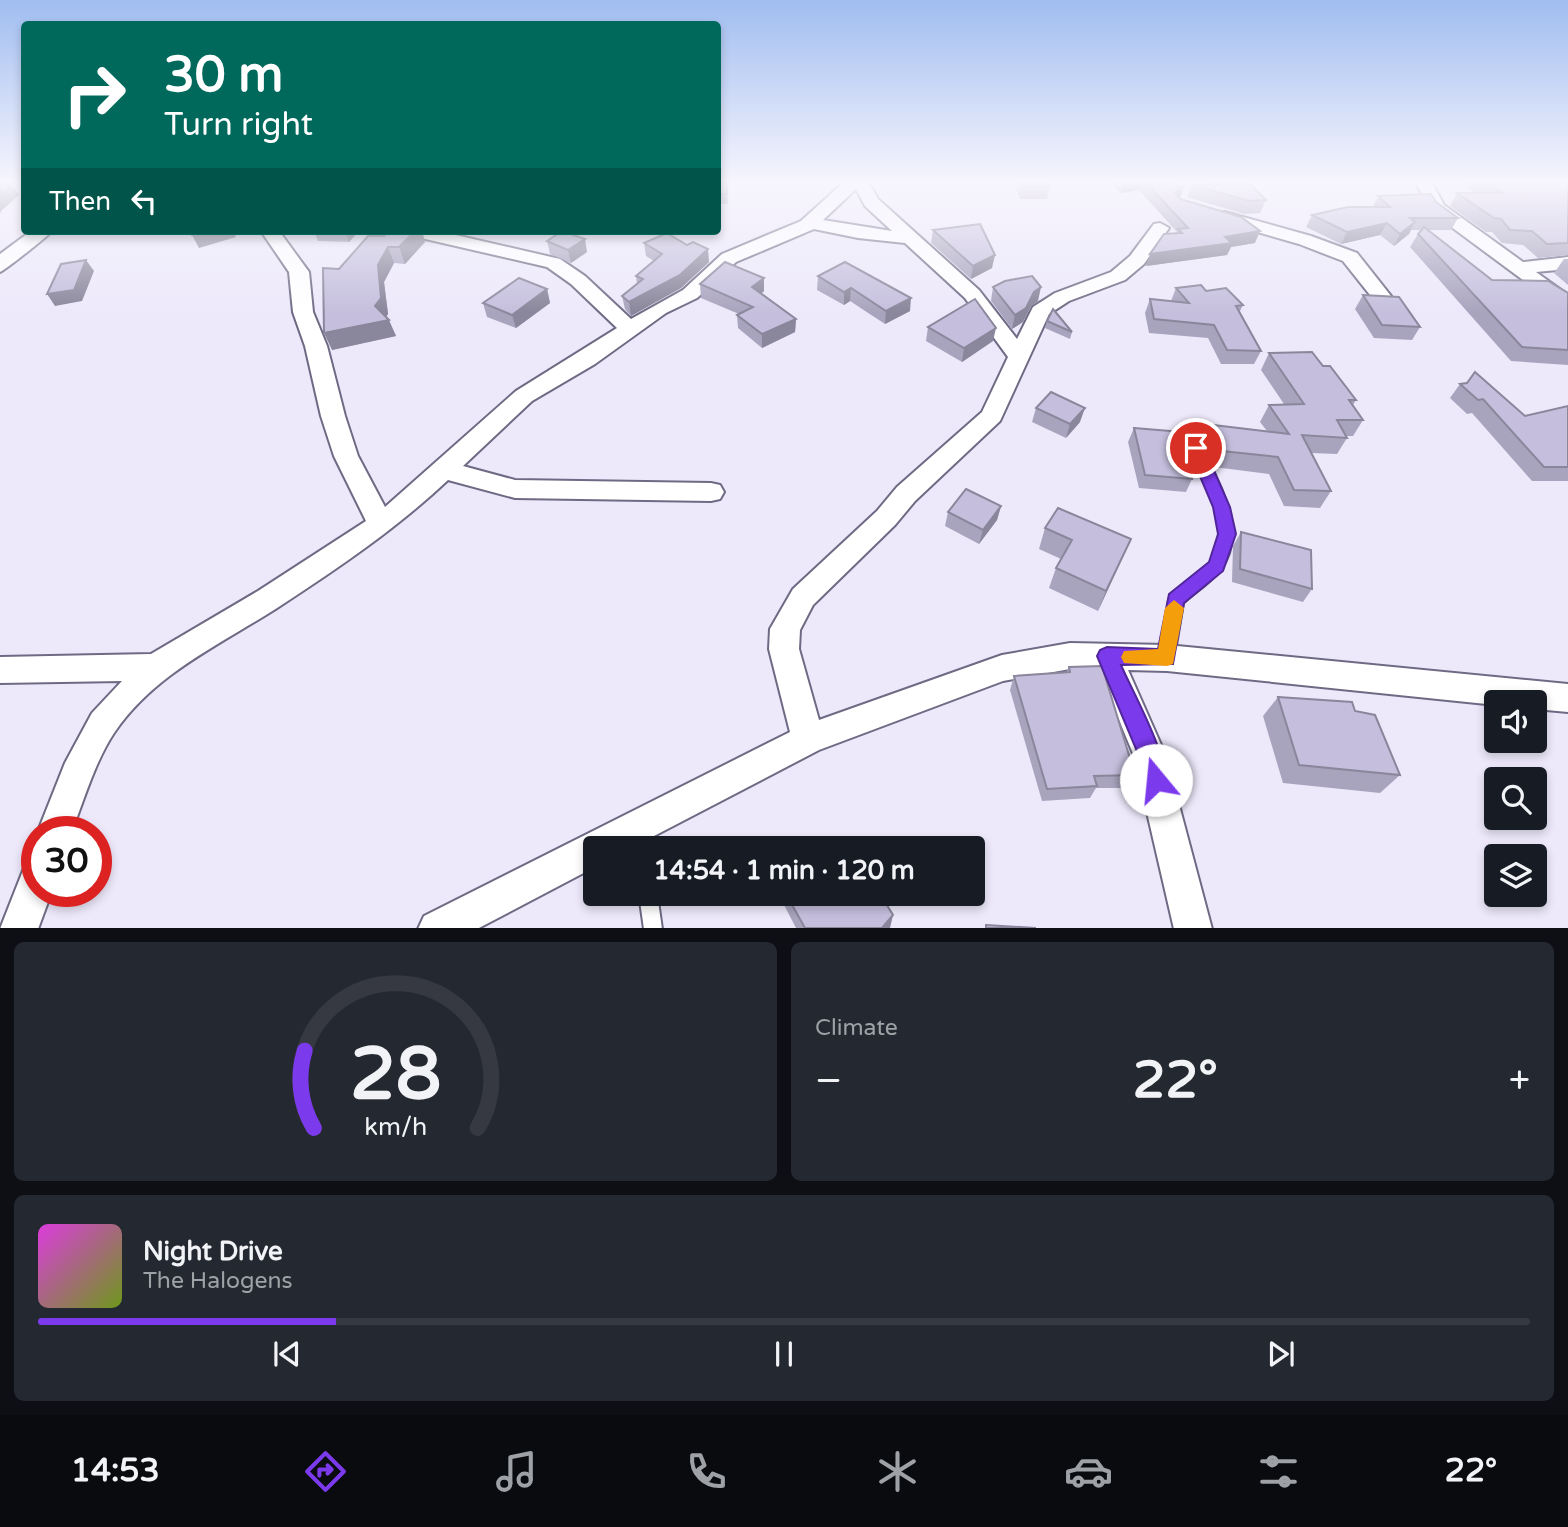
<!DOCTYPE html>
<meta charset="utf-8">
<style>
body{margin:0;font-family:"Varela Round",sans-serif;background:#242831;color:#f1f3f6;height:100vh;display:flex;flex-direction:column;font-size:26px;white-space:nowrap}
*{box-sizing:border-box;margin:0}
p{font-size:23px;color:#9ea1a6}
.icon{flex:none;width:38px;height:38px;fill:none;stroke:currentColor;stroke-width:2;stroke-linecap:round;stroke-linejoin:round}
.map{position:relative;height:928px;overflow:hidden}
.panel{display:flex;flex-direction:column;gap:14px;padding:14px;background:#0d0f14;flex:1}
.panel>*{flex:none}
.guide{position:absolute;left:21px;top:21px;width:700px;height:214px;border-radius:7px;box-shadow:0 4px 10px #0003;background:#00695c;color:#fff;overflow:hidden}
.controls{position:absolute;left:1484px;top:690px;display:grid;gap:14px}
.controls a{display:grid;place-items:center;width:63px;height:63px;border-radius:7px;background:#171b24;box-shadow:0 4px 10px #0003;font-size:35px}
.speed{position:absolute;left:21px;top:816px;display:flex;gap:14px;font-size:35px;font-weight:700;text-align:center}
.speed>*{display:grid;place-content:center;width:91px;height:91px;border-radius:50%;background:#171b24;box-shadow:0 4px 10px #0003;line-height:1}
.speed .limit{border:10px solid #d22;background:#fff;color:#111}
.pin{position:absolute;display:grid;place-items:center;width:60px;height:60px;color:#fff;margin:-30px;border:4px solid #fff;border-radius:50%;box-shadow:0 2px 7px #0007}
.me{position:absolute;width:77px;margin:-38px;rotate:343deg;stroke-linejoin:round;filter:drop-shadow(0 0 5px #0008)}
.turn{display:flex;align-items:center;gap:24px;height:147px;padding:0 28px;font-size:32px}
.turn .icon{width:91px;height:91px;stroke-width:2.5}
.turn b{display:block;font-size:49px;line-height:60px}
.then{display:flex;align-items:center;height:66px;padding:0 28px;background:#0003;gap:14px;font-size:26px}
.big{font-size:52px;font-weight:700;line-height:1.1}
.panel .widget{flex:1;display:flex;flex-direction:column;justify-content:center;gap:10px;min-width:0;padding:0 24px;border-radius:10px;background:#242831}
.panel .dial{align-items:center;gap:0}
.dial svg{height:182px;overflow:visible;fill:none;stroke:#363941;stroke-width:7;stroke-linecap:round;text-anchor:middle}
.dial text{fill:#f1f3f6;stroke:none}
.song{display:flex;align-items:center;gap:21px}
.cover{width:84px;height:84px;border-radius:10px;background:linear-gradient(135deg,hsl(300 70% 55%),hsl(80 70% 35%))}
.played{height:7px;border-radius:4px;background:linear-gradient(90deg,#7c3aed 20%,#363941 20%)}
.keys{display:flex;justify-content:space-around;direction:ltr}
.heat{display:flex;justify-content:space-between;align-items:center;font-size:38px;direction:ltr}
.panel .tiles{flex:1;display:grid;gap:14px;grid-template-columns:1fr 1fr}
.widget:last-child{grid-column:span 2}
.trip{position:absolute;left:583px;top:836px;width:402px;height:70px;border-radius:7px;background:#171b24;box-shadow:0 4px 10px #0003;font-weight:700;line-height:70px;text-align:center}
.dock{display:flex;height:112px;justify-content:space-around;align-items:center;background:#090b0e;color:#9ea1a6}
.dock .icon{width:49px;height:49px}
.dock .current{color:#7c3aed}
.dock b{font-size:32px;color:#f1f3f6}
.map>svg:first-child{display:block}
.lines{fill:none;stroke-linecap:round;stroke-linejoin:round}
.service-casing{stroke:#6f6a84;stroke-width:4}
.minor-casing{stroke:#6f6a84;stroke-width:4}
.service{fill:#fff;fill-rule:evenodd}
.minor{fill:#fff;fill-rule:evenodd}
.wall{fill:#a9a4be}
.shaded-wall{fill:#8a869b}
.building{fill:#c5bfdd;stroke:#8a869b;stroke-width:2}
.route{fill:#7c3aed;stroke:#51269a;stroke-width:2}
.slow{fill:#f59e0b}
</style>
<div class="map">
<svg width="1568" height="929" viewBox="0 0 1568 929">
<rect width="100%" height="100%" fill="#ede9fb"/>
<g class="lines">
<defs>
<g id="service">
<path d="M1196,444L1202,448C1219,485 1249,532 1220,570C1210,583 1195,592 1183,603L1174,658L1172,663L1167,664L1162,663L1160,658L1169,600L1171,596C1183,585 1198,577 1209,565C1236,533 1204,479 1190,448Z"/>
<polygon points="639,894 657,894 662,929 644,929"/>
</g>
<g id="minor">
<path d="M843,183H869L878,199L979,290L1017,339L1033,307L1055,293L1111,272L1130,256L1154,224L1160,223L1169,228L1144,264L1125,280L1069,301L1049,314L1000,421L915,501L895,525L813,605L800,630L799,649L819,720L1002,655L1070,643L1167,645L1568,684V712L1535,709V702H1496V705L1167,671L1128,670L1166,756L1212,929H1174L1134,756L1098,669H1070L1003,681L819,750L629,849H595V867L477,929H418L424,916L790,732L769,649L770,629L793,589L877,511L897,487L982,412L1008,357L965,298L905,243L858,238L814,229L736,262L697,298L666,313L595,364L532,401L463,466L515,480L711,483L720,485L724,492L720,499L711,501L515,498L448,480C396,529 337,569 277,608C219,645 154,674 114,733C95,762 84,799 72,831H38L65,763L92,713L122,681L0,683V657L151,654L258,591L366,521L334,456L321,416L305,346L293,312L289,272L261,231H279L309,272L313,312L327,346L345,416L358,456L385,507L516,391L617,328L571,284L547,267L408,235L405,231H438L560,259L585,276L631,319L683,290L722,254L801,221ZM856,189L865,206L892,231L823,220Z"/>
<polygon points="1416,183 1432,183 1444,205 1523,262 1568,257 1568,269 1536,272 1568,295 1568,310 1561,308 1431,212"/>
<polygon points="1225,212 1311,236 1357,253 1391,296 1381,302 1374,300 1343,261 1299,244 1219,221 1216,217 1219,213"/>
<path d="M31,231H52C47,237 5,270 0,272V254Z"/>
<polygon points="37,863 37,891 52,891 38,929 0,929 24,868"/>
</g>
</defs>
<use href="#service" class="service-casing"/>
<use href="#minor" class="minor-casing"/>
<use href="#service" class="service"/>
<use href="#minor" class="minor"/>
</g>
<g class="wall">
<polygon points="718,183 727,183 728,204 718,204"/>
<polygon points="1014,183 1049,183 1050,186 1047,199 1020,199"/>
<polygon points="1110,183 1174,183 1180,198 1255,243 1231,247 1227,255 1146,266 1177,232 1139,190 1121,193"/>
<polygon points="1464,183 1568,183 1568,255 1538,258 1523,245 1502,243 1492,232 1486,232 1450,206 1457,193 1474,193 1463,185"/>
<polygon points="1192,185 1266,200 1260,213 1244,214 1187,197"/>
<polygon points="1378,196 1436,202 1458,218 1451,230 1428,230 1492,280 1568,293 1568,365 1511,361 1410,247 1418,234 1422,230 1411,230 1409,234 1394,246 1380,235 1341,244 1306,227 1312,215 1373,207"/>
<polygon points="933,230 992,268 971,279 931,243"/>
<polygon points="314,231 359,231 349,242 318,241"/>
<polygon points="390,231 422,231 425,242 405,264 394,263 384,282 388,314 386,317 396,336 332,350 339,269 384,236"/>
<polygon points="547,241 587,252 571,263 550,254"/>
<polygon points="644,243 709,262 681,288 631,316 625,309 622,296 637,284 636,276 654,261 646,256"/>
<polygon points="1564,259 1568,259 1568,285 1554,273"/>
<polygon points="845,262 910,311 885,324 850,301 844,305 817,290 818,276"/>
<polygon points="764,278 764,291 762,293 796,319 795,332 762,348 738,328 737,315 739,314 701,298 700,284"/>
<polygon points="993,287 1038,301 1031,306 1023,322 1012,329 991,301"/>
<polygon points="1176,288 1206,291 1243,305 1239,313 1261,351 1254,364 1221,364 1208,338 1149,333 1145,313 1150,299 1171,301"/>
<polygon points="547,289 550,303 516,328 487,317 483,303"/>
<polygon points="1363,295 1420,327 1412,340 1374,338 1355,309"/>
<polygon points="1047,321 1072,332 1070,339 1045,328"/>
<polygon points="928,327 993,341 962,362 926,341"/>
<polygon points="1269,353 1323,366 1356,400 1353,405 1363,420 1353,436 1347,436 1347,438 1337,454 1311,453 1331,491 1320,508 1284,506 1269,474 1214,467 1205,442 1213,425 1267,431 1260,422 1269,405 1284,404 1261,370"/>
<polygon points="1460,384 1525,416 1568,406 1568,481 1532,481 1472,413 1467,414 1450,398"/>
<polygon points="1036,408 1080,422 1066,438 1032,422"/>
<polygon points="1134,428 1202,451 1195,465 1188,464 1192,479 1186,492 1139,488 1128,442"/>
<polygon points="1001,506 997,520 979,544 945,526 948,512"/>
<polygon points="1045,528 1131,539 1098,611 1049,588 1056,568 1061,559 1039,549"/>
<polygon points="1241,532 1312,589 1303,602 1232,582 1233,546"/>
<polygon points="1069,667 1135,775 1127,788 1096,788 1090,798 1042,801 1010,690 1014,676 1066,672"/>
<polygon points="1278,697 1355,711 1400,775 1380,793 1283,783 1263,716"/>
<polygon points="783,894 880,894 890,928 796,928 783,903"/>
</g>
<g class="shaded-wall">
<polygon points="1124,183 1141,183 1139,190 1121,193"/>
<polygon points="11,184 19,195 1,211 0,214 0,193"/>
<polygon points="1184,186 1180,198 1175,192"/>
<polygon points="1415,222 1409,234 1394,246 1400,234"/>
<polygon points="1387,223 1380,235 1341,244 1347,232"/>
<polygon points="204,231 233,231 236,237 199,248 192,235"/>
<polygon points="345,231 359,231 349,242"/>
<polygon points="415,231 422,231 425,242 405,264 399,247"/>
<polygon points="1260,231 1255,243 1231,247 1227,255 1146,266 1150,254 1225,237"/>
<polygon points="585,239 587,252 571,263 568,250"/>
<polygon points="388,247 394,263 384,282 388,314 383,321 389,320 396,336 332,350 324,333 375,306 378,265"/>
<polygon points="708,249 709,262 681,288 631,316 629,302"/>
<polygon points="995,255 992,268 971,279 973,266"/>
<polygon points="86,260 94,271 82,301 55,306 47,294"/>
<polygon points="764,278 764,291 753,300 752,287"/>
<polygon points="1041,287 1038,301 1031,306 1023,322 1012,329 1015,315 1034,292"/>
<polygon points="851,288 850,301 844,305 844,292"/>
<polygon points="547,289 550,303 516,328 512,315"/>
<polygon points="911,298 910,311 885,324 886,311"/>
<polygon points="796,319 795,332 762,348 762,334"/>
<polygon points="996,328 993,341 962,362 964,348"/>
<polygon points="1085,408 1080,422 1066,438 1070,424"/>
<polygon points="1001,506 997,520 979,544 983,530"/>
<polygon points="1131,539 1122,559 1098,611 1106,591"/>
<polygon points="893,915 890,928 882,928"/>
</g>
<g class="building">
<rect x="718" y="183" width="9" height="11"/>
<polygon points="1021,183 1049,183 1050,186 1022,186"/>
<polygon points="1146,183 1174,183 1179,187 1184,186 1175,192 1180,199 1241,217 1260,231 1225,237 1232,243 1150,254 1164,234 1182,233 1178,229 1188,228"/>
<polygon points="1249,183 1266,200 1249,201 1192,185"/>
<polygon points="1486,183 1568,183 1568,243 1547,244 1532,231 1510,230 1501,219 1494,218 1457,193 1502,193"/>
<polygon points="0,184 11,184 0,193"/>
<polygon points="1431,194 1436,202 1458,218 1410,218 1415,222 1400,234 1387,223 1347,232 1312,215 1348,207 1390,207 1378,196"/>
<polygon points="980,224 995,255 973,266 933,230"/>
<polygon points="1424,227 1492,280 1548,281 1568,293 1568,350 1522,347 1418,234"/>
<polygon points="190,231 204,231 192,235"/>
<polygon points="390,231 415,231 399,247 388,247 378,265 381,298 375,306 389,320 324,333 323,268 339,269 368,236 384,236"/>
<polygon points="562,231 585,239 568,250 547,241"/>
<polygon points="667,233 687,245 693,242 708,249 680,275 629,302 622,296 643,279 636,276 662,254 644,243"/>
<polygon points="86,260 74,290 47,294 61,264"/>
<polygon points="725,262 764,278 752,287 796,319 762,334 737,315 753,307 700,284"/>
<polygon points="845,262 911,298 886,311 851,288 844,292 818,276"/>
<polygon points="1032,276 1041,287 1034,292 1026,308 1015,315 993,287 1005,281"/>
<polygon points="519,278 547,289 512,315 483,303"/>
<polygon points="1201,285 1206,291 1226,288 1243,305 1236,306 1261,351 1227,350 1214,325 1154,319 1150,299 1189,303 1176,288"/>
<polygon points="1363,295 1399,297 1420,327 1382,325"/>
<polygon points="975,299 996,328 964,348 928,327"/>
<polygon points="1053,309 1072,332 1047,321"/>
<polygon points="1312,352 1323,366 1330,366 1356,400 1349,400 1363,420 1337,420 1347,438 1302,435 1331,491 1294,490 1278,457 1222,451 1213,425 1289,434 1269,405 1304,404 1269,353"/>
<polygon points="1475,372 1525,416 1568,406 1568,467 1544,467 1483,399 1478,400 1460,384 1467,383"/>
<polygon points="1051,392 1085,408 1070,424 1036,408"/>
<polygon points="1134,428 1194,433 1202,451 1184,449 1192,479 1145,475"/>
<polygon points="966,489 1001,506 983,530 948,512"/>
<polygon points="1058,508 1131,539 1106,591 1056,568 1072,540 1045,528"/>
<polygon points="1241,532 1311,550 1312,589 1240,569"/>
<polygon points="1102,666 1135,775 1094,776 1097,786 1047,789 1014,676 1070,672 1069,667"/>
<polygon points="1278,697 1352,702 1355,711 1375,715 1400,775 1299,765"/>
<polygon points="786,894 880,894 893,915 882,928 805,928"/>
<polygon points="986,925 1036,928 986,928"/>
</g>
<linearGradient id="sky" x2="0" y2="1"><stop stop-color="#a0bdf0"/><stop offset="0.58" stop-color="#f7f5fd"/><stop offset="1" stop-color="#f7f5fd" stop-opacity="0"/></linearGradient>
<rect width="1568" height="313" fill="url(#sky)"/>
<path class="route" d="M1196,443L1204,448L1230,507L1236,534L1223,571L1184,603L1173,664L1121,665C1131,689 1174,765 1164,788L1156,791L1149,788L1139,756L1097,656L1100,650L1107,647L1158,649L1169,594L1209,562L1218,534L1213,507L1188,448Z"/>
<polygon class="slow" points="1174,600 1184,608 1173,664 1167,666 1124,663 1121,657 1124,651 1158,649 1165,608"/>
</svg>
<div class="controls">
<a><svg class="icon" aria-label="sound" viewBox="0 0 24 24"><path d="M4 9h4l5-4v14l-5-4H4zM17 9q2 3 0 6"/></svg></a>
<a><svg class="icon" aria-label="search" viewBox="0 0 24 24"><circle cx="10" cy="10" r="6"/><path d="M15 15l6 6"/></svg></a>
<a><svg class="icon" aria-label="layers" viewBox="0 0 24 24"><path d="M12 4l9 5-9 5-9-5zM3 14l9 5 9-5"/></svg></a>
</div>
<div class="speed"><div class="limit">30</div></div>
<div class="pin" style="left:1196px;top:448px;background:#d93025"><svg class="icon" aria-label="arrive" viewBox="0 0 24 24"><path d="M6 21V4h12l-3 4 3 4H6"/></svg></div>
<svg class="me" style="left:1156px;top:780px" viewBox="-20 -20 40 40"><circle r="19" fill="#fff"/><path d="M0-13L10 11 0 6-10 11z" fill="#7c3aed"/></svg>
<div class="trip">14:54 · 1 min · 120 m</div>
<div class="guide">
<div class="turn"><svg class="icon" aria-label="right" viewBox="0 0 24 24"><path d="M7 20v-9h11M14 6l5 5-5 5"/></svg><div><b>30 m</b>Turn right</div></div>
<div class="then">Then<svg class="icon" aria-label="left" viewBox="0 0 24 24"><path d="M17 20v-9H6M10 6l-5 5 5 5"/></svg></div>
</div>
</div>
<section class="panel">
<div class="tiles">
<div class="widget dial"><svg viewBox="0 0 100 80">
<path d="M14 69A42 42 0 1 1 86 69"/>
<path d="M14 69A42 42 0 0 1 10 35" stroke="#7c3aed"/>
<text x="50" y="56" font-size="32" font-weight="700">28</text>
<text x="50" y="72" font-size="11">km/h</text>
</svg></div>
<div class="widget"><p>Climate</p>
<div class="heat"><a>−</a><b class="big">22°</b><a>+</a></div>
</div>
<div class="widget">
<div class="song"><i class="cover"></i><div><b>Night Drive</b><p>The Halogens</p></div></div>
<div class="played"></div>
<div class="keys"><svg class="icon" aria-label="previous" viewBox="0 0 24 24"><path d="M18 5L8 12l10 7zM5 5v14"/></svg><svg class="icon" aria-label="pause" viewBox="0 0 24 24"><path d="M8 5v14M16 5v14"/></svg><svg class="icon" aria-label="next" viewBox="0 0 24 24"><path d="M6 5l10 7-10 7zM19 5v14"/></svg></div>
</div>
</div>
</section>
<nav class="dock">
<b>14:53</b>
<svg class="icon current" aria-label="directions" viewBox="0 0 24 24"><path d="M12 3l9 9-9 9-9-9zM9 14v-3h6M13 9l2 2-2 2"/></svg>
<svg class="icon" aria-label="music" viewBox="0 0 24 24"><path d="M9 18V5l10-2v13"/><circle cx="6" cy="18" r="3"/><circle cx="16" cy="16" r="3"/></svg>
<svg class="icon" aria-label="phone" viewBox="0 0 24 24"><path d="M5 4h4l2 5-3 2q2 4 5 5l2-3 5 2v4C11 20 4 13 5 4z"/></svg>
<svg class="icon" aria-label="climate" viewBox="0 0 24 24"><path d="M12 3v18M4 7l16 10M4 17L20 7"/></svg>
<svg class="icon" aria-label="car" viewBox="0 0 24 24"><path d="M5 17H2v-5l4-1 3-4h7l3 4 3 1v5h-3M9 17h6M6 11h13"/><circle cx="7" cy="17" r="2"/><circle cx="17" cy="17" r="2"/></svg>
<svg class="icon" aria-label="filters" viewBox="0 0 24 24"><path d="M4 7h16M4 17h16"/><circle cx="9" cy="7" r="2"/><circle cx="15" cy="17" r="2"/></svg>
<b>22°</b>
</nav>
